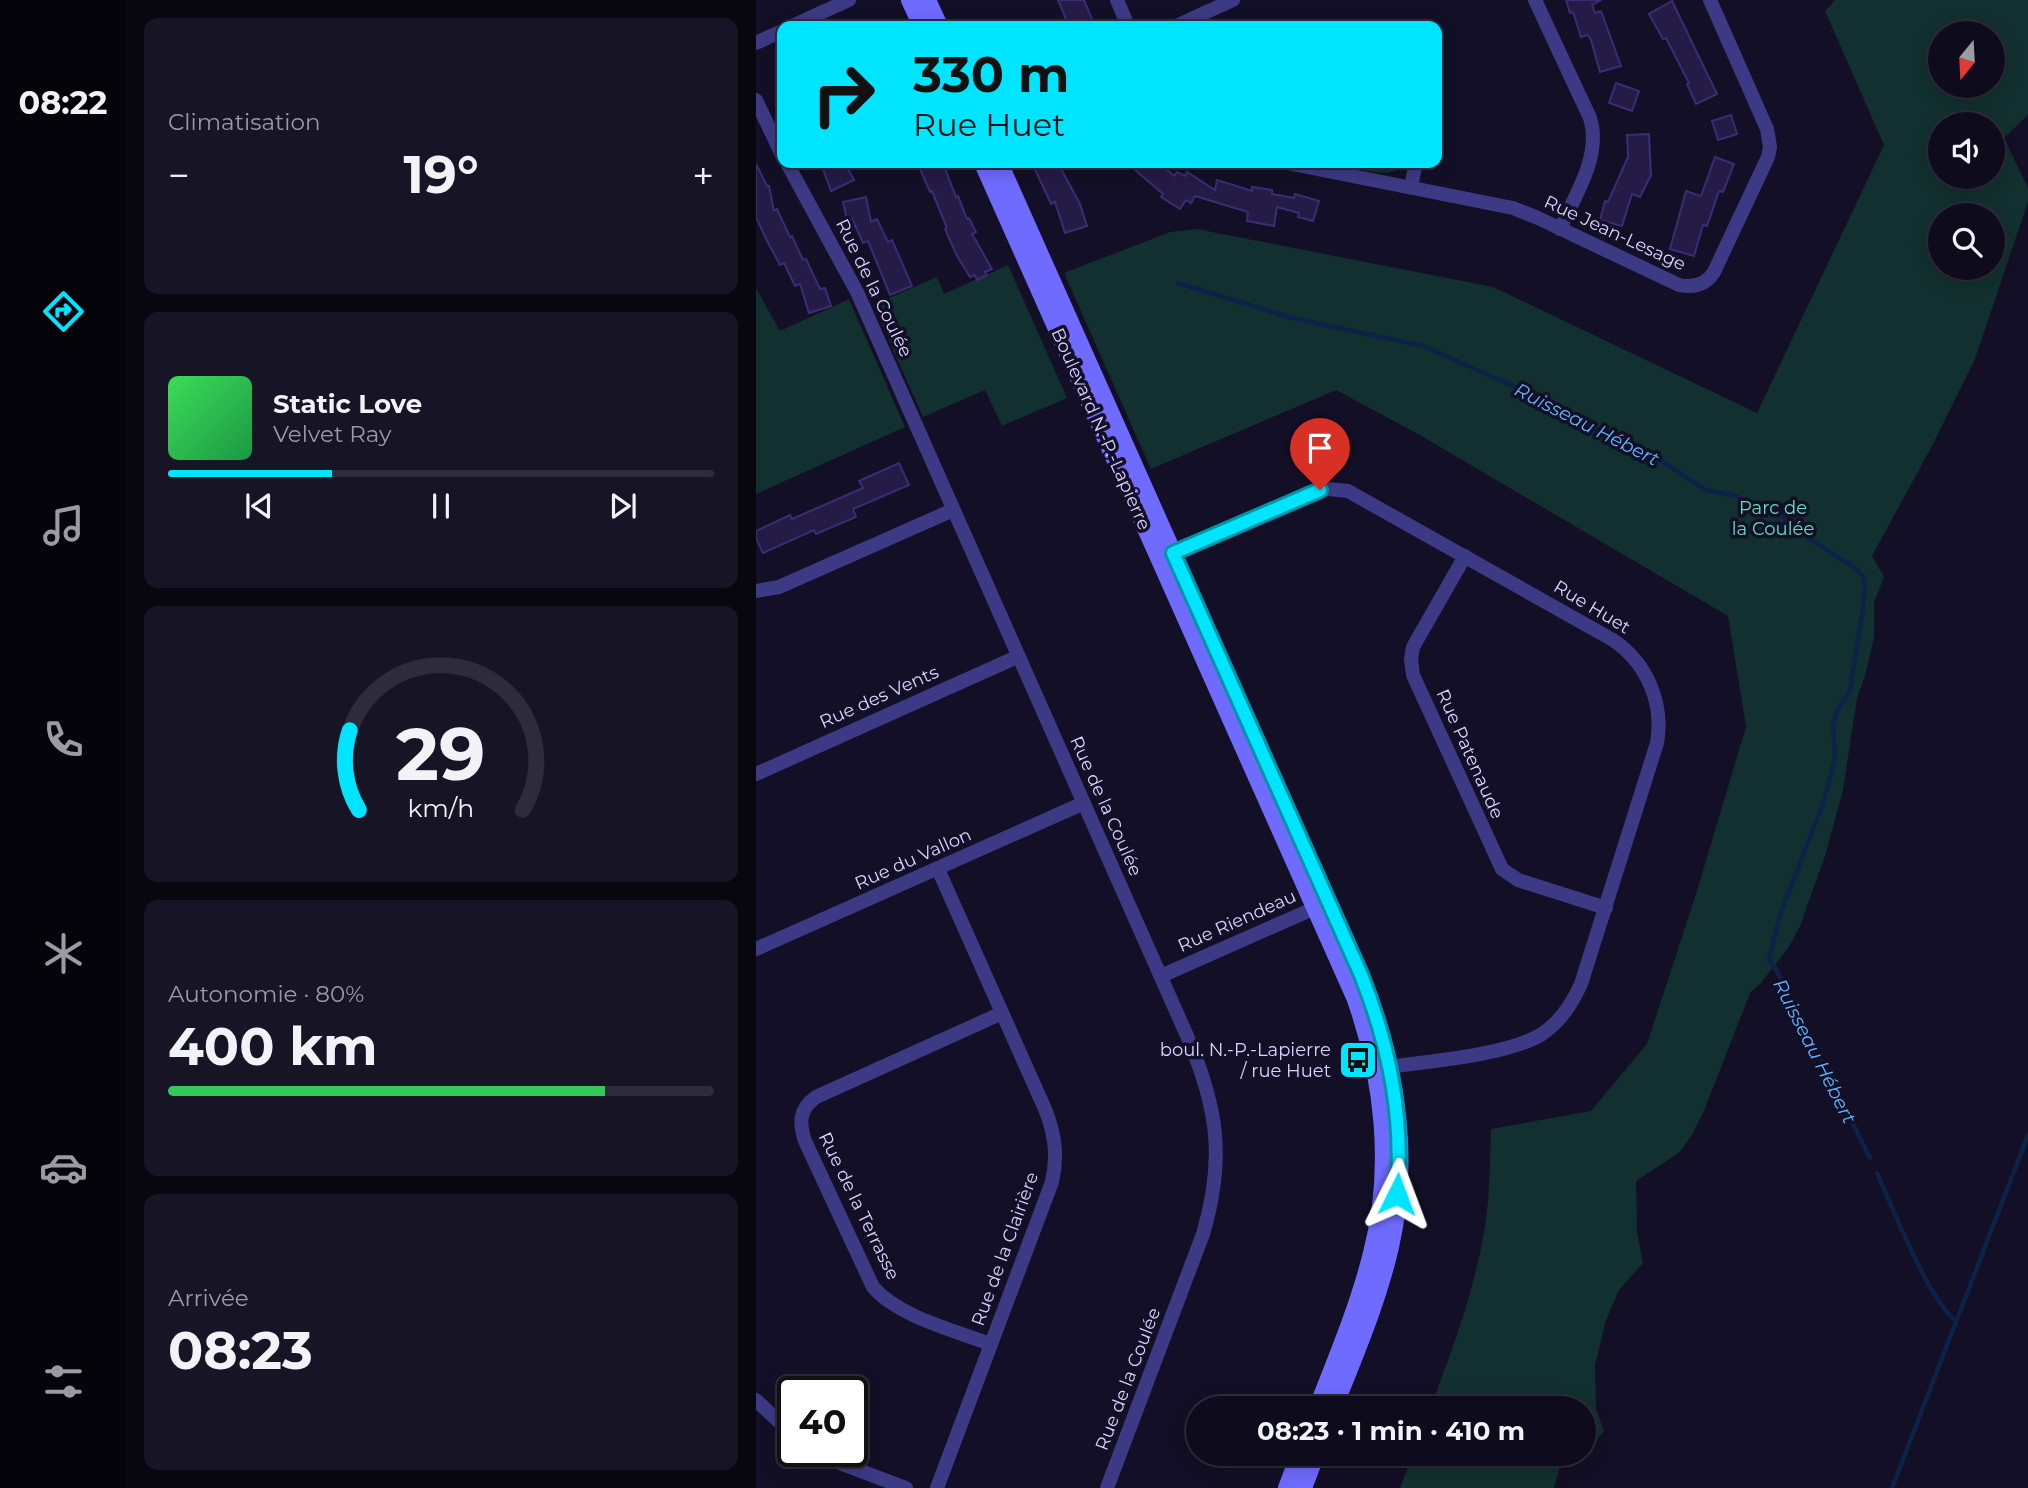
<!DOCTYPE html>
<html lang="fr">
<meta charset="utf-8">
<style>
body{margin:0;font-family:Montserrat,sans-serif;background:#171425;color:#f1f3f6;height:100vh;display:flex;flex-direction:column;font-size:26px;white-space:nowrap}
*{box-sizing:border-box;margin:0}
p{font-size:23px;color:#9b9ba3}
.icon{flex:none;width:38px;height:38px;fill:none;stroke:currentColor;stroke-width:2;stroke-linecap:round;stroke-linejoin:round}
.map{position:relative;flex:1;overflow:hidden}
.details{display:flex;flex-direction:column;gap:18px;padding:18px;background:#08060f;width:630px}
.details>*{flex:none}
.hud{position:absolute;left:21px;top:21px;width:665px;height:147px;border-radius:14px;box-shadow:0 4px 18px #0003,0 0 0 2px #2e2b3b;background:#00e5ff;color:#111;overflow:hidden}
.needle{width:46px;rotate:198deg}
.buttons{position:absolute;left:1172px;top:21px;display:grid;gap:14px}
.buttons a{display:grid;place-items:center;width:77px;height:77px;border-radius:50%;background:#0e0b1c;box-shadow:0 4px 18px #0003,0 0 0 2px #2e2b3b;font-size:35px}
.speed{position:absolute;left:21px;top:1376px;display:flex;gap:14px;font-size:35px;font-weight:700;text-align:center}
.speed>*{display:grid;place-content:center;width:91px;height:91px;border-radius:50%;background:#0e0b1c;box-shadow:0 4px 18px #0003,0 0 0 2px #2e2b3b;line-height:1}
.speed .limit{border:4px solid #111;border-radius:10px;background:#fff;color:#111}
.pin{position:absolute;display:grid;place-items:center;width:60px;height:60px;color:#fff;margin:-72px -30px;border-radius:50% 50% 50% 0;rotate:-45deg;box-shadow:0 0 7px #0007}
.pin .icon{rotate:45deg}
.me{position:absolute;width:77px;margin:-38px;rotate:3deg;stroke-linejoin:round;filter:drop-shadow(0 0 5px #0008)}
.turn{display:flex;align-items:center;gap:24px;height:147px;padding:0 21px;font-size:32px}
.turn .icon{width:91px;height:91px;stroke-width:2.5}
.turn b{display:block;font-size:49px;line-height:60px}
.big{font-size:52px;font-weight:700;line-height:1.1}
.details .tile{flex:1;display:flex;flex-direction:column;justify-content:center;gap:10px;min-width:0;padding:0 24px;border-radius:14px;background:#171425}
.details .dial{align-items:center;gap:0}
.dial svg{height:182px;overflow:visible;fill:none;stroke:#2e2b3b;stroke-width:7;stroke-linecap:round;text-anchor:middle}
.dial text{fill:#f1f3f6;stroke:none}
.song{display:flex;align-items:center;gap:21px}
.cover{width:84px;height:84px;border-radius:10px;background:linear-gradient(135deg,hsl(130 70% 55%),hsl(140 70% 35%))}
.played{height:7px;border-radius:4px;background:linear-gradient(90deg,#00e5ff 30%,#2e2b3b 30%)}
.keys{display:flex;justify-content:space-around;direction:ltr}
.heat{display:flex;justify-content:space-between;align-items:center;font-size:38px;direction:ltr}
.charge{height:10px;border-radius:5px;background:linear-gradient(90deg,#34c759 80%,#2e2b3b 0)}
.trip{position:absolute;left:430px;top:1396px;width:410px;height:70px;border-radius:35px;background:#0e0b1c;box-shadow:0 4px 18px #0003,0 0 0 2px #2e2b3b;font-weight:700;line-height:70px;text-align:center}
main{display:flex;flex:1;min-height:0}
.dock{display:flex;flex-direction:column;width:126px;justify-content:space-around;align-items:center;background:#06040b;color:#9b9ba3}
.dock .icon{width:49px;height:49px}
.dock .active{color:#00e5ff}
.dock b{font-size:32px;color:#f1f3f6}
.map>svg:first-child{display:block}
.green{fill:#12302f;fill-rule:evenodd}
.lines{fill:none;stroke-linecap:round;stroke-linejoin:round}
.stream{stroke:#0c2248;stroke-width:4.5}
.building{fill:#241b47;stroke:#3b2d73;stroke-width:2}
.street{stroke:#3d3a85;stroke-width:14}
.secondary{stroke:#6f6bff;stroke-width:18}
.route-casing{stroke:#0095a6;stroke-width:18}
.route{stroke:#00e5ff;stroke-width:12}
.labels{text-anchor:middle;stroke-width:7;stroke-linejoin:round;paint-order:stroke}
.street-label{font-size:18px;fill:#d9d4ff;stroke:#130f26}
.park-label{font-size:18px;fill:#5fe0c0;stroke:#130f26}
.poi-label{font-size:18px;fill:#d9d4ff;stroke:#130f26;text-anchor:end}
.water-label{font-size:19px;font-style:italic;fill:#62b6ff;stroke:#130f26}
</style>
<main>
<nav class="dock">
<b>08:22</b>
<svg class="icon active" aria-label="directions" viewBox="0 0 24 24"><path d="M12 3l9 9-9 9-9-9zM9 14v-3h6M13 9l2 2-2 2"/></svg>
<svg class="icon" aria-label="music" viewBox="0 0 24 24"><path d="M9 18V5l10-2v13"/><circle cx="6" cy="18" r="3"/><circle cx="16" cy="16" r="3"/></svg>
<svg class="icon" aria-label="phone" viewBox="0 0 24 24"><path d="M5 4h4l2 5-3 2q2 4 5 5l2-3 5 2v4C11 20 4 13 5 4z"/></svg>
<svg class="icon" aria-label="climate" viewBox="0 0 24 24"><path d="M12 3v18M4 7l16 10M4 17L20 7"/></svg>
<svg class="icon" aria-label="car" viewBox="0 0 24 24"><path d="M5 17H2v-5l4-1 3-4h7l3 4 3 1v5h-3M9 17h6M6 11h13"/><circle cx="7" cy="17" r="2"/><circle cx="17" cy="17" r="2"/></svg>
<svg class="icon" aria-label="filters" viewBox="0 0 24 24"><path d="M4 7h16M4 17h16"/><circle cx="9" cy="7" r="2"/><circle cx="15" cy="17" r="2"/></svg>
</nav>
<section class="details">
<div class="tile"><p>Climatisation</p>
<div class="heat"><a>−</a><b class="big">19°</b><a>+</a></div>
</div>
<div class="tile">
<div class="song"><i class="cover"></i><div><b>Static Love</b><p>Velvet Ray</p></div></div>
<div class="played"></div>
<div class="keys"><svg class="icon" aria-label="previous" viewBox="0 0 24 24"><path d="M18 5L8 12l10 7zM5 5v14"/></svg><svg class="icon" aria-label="pause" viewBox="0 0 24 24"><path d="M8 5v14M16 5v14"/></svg><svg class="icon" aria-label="next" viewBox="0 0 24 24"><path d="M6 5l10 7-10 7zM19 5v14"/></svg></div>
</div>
<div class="tile dial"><svg viewBox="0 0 100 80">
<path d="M14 69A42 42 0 1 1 86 69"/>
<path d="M14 69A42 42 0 0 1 10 34" stroke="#00e5ff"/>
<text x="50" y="56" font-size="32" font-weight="700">29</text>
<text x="50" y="72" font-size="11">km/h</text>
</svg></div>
<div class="tile"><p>Autonomie · 80%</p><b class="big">400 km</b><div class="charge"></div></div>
<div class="tile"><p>Arrivée</p><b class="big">08:23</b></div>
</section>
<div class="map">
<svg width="1272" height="1488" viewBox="0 0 1272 1488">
<rect width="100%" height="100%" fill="#130f26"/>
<g class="green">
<path d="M1079,0H1272V115L1248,138L1272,188V202L1219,359L1177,444L1116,556L1128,577L1118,602V638L1109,676L1101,698L1087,790L1069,856L1044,926L1032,948L1005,983L994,993L948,1111L935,1136L924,1152L880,1181L881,1232L887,1263L863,1290L850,1320L839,1365L840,1409L848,1431L835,1447L828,1445V1409H674C698,1345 723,1279 731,1211C734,1184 734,1156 735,1129L835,1111L891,1044L940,894L990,727L972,616L662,434L580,390L395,469L308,273L414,232L441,229L737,287L1001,413L1128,145L1069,11ZM1185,33H1237V86H1185ZM1237,124V177H1185V124ZM1237,215V268H1185V215Z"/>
<path d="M579,163H649C636,183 598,167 579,163Z"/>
<polygon points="252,265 311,398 246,426 229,390 167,417 117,305 181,277 188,294"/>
<polygon points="0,288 24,331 93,299 149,427 0,494"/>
<polygon points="657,1454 813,1454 803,1469 798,1488 644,1488"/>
</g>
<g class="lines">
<g class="stream">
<polyline points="422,283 536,318 667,346 755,385 841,433 863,437 881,445 950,490 976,495 1006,506 1036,522 1051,537 1099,568 1107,576 1109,587 1106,614 1094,690 1081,711 1077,724 1079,760 1066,806 1024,915 1013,960 1020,969 1114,1158"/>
<path d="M1121,1173C1137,1208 1173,1301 1200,1321"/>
<polyline points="1136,1488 1272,1135"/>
</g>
</g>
<g class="building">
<polygon points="302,0 328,0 339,26 313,26"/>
<polygon points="810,0 845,0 836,5 839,13 845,11 865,66 844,72 835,40 832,35 825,37 817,12 814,13"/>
<polygon points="916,1 961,94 940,104 931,84 933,83 910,38 907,39 893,14"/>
<polygon points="860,83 883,91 876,111 853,103"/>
<polygon points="975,115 981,134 962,140 956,121"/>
<polygon points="893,134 895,175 884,197 876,194 866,226 844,220 849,201 852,202 872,157 871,135"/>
<polygon points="959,157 978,164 967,192 963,191 951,226 947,225 938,256 914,249 930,191 945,196"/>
<polygon points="65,163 89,163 98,180 75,191"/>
<polygon points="181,163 187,163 200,197 202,196 211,219 213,218 220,232 216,234 236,269 229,272 231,275 221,280 219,275 214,277 200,254 189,229 191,228 176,191 174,192 164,169"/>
<polygon points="276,163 302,163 324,204 331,226 309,233 299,202 295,204"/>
<polygon points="371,163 403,163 418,176 421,172 429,176 431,172 459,190 461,180 496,191 496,187 516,190 516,194 538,198 539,194 563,201 557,221 542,217 543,213 521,207 518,226 491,221 492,212 439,196 435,203 430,200 424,209 405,197 407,194"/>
<polygon points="0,164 11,186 13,186 18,211 21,209 34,237 36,236 47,260 50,259 64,289 69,288 75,306 53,313 44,284 39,286 28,263 24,265 10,239 0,217"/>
<polygon points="110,197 115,222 121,219 132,242 136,240 156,286 134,295 112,241 107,243 96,219 91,220 87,202"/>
<polygon points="143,463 153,485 97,509 100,517 60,534 58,530 7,553 0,538 0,531 34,515 36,519 107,488 103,481"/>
</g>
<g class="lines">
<g class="street">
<polyline points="361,0 372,26"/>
<path d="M779,0L834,118C846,156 819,195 804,229"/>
<polyline points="36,26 93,0"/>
<polyline points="420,26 477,0"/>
<polyline points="0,43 26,31"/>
<polyline points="0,100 26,155"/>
<path d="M31,163L101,292L432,1038C462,1109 469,1159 447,1234L351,1488"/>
<path d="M531,163L757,208L782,218L923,285C937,288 950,285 958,272L1012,157L1014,147L1011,129L954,0"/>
<polyline points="655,186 660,163"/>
<polyline points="709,556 657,647 655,659 657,675 746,869 762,880 850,908"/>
<path d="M408,557L552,493L572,489L592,491L857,640C891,663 908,703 901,743L825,984C816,1004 804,1022 786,1034C751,1056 665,1062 623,1068"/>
<polyline points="0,591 23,587 197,510"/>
<polyline points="0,774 261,657"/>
<polyline points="0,949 328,803"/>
<polyline points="405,976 568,904"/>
<path d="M234,1344C198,1330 143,1317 117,1287L49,1141C43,1123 43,1109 60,1097L246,1013"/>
<polyline points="0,1400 37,1435"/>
<polyline points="60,1451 86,1464 150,1488"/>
<path d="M181,1488L296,1182C302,1156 299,1134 289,1109L182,869"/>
</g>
<g class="secondary">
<polyline points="154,0 166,26"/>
<polyline points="171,0 183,26"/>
<path d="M227,163L599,997C628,1078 638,1169 616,1253C603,1306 581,1358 561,1409"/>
<path d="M243,163L605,975C639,1061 655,1155 634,1247C621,1303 598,1356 577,1409"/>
<polyline points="531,1488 544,1454"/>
<polyline points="547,1488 560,1454"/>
</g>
</g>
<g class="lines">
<defs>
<path id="route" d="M564,490L417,553L605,975C633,1046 648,1117 641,1194"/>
</defs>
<use href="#route" class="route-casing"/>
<use href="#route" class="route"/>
</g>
<defs>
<symbol id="bus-square" viewBox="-11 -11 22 22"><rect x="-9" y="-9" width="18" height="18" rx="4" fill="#00e5ff" stroke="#130f26"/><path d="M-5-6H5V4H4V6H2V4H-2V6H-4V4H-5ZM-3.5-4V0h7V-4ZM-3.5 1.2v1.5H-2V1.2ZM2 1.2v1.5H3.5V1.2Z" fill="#111"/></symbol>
</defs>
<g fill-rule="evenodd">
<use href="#bus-square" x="580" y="1038" width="44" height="44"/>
</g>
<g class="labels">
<g class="street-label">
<text transform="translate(859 233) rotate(25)" y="6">Rue Jean-Lesage</text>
<text transform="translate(118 288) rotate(64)" y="6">Rue de la Coulée</text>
<text transform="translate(345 429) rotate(66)" y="6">Boulevard N.-P.-Lapierre</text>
<text transform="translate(836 607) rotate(31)" y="6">Rue Huet</text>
<text transform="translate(123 697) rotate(-24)" y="6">Rue des Vents</text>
<text transform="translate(714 754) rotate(66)" y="6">Rue Patenaude</text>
<text transform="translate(350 806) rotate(66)" y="6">Rue de la Coulée</text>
<text transform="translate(157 859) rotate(-24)" y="6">Rue du Vallon</text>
<text transform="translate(481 921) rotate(-24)" y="6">Rue Riendeau</text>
<text transform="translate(103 1206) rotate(64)" y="6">Rue de la Terrasse</text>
<text transform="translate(249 1249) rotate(-70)" y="6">Rue de la Clairière</text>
<text transform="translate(372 1379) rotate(-69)" y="6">Rue de la Coulée</text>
</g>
<g class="park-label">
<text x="1017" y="514">Parc de<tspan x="1017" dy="21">la Coulée</tspan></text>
</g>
<g class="poi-label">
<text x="575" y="1056">boul. N.-P.-Lapierre<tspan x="575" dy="21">/ rue Huet</tspan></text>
</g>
<g class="water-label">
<text transform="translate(831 424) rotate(27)" y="7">Ruisseau Hébert</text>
<text transform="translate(1059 1051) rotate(63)" y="7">Ruisseau Hébert</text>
</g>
</g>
</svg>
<div class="buttons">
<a><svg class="needle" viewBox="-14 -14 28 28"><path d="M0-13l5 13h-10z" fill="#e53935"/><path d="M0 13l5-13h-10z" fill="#9b9ba3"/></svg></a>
<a><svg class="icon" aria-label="sound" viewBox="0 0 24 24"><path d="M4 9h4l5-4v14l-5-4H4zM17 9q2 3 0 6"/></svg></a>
<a><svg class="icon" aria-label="search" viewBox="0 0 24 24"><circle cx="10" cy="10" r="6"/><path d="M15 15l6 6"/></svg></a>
</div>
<div class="speed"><div class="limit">40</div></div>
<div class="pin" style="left:564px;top:490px;background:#d93025"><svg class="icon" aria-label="arrive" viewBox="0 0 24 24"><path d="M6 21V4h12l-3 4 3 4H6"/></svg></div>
<svg class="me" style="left:641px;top:1194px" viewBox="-20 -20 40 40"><path d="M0-17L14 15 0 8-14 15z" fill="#00e5ff" stroke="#fff" stroke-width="4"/></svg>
<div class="trip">08:23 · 1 min · 410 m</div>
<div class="hud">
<div class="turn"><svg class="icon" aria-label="right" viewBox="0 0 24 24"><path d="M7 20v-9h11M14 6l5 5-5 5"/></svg><div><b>330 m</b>Rue Huet</div></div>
</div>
</div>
</main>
